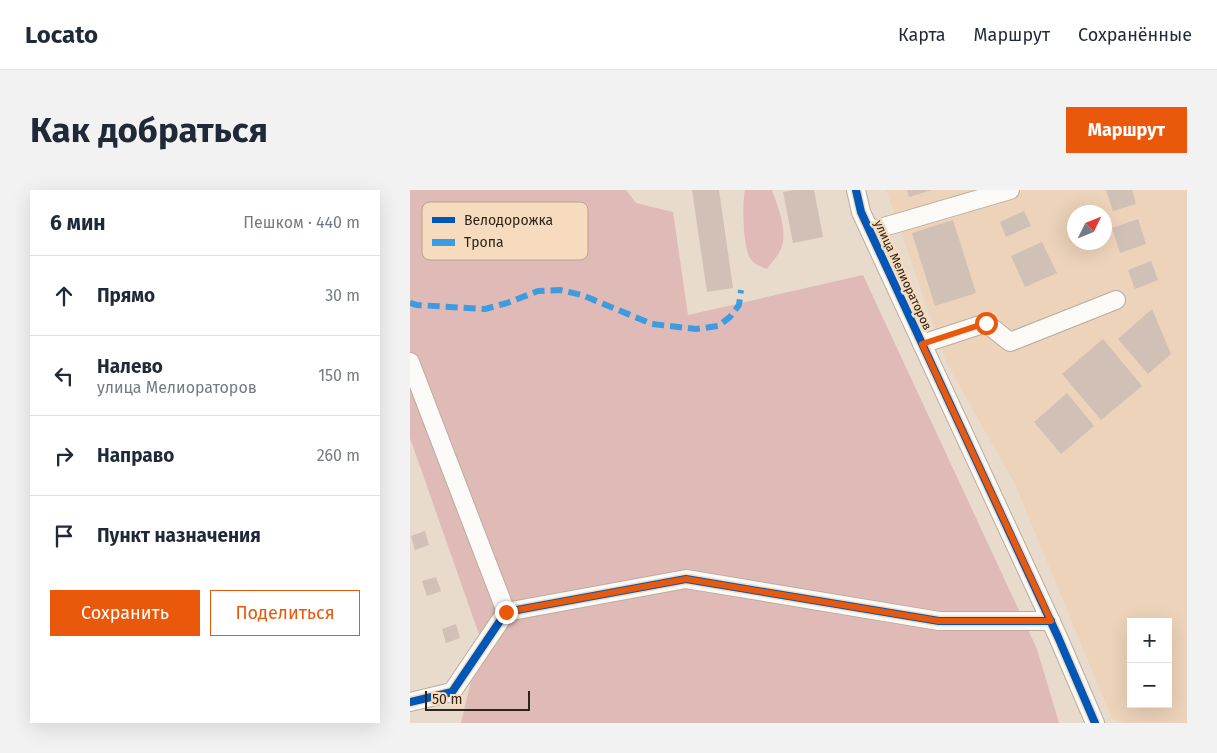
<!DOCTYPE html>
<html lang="ru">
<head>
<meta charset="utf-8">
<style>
	:root { --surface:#fff; --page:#f2f2f3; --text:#1f2937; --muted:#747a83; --line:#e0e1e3; --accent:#ea580c }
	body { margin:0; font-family:"Fira Sans",sans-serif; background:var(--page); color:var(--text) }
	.controls { position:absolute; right:15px; bottom:15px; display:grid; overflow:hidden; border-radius:0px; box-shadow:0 5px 20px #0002 }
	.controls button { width:45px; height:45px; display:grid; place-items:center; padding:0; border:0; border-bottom:1px solid var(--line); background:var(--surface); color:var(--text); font:25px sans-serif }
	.compass { position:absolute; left:657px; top:15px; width:45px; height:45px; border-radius:50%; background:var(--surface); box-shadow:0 5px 20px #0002; rotate:47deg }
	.scale { position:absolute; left:15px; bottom:12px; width:105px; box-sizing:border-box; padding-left:5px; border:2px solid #2e2419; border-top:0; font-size:14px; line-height:18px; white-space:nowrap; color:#2e2419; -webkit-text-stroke:4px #f6dbbf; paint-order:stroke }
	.stop { position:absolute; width:15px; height:15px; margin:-11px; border:4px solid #ea580c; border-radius:50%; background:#fff }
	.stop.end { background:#ea580c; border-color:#fff; box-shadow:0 1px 5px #0008 }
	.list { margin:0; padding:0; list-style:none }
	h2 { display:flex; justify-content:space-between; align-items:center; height:65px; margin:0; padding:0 20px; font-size:21px }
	h2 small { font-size:16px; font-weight:400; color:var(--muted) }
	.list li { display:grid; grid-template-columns:32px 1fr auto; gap:15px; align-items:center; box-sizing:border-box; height:80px; padding:0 20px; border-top:1px solid var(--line) }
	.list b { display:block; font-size:19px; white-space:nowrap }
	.list p { margin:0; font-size:16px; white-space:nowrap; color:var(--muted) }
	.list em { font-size:16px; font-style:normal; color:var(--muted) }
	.actions { display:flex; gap:10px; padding:15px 20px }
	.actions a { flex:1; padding:11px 0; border:1px solid var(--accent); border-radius:0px; text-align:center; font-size:18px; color:var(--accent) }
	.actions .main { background:var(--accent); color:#fff }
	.icon { flex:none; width:28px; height:28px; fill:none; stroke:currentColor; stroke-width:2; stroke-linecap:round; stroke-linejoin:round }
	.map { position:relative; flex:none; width:777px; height:533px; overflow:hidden; border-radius:0px }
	header { display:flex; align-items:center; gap:30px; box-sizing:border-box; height:70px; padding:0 25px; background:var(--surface); border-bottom:1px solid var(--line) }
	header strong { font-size:24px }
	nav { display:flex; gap:28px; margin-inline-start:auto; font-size:18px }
	.intro { display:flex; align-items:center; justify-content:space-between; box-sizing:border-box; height:120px; padding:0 30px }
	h1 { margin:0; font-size:35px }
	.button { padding:12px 22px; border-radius:0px; background:var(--accent); color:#fff; font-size:18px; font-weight:700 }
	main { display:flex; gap:30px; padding:0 30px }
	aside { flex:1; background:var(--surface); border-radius:0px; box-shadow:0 5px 20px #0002 }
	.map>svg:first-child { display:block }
</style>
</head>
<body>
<header>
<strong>Locato</strong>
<nav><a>Карта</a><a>Маршрут</a><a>Сохранённые</a></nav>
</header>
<div class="intro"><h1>Как добраться</h1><a class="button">Маршрут</a></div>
<main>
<aside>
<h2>6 мин<small>Пешком · 440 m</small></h2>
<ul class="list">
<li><svg class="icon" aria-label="ahead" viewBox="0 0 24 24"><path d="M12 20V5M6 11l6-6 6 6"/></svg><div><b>Прямо</b></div><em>30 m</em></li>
<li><svg class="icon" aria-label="left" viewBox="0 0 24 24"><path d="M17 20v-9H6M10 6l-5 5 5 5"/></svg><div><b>Налево</b><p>улица Мелиораторов</p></div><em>150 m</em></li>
<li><svg class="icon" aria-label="right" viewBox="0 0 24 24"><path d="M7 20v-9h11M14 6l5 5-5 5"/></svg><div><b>Направо</b></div><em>260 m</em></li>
<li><svg class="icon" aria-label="arrive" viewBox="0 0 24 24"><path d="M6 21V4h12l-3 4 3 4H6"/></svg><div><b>Пункт назначения</b></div></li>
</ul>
<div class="actions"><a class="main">Сохранить</a><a>Поделиться</a></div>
</aside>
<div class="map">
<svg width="777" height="533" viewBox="0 0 777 533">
	<rect width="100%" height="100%" fill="#e9dbcc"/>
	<!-- built -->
	<path fill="#ecd3ba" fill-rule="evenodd" d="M 476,0 L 777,0 L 777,533 L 715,533 L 702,529 L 605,294 L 537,174 ZM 664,22 L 694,22 L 694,52 L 664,52 ZM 721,432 L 758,432 L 758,514 L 721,514 Z"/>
	<!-- green -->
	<g fill="#e0bab7">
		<path d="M 0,0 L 216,0 L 226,13 L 263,22 L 278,125 L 453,85 L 627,459 L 649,533 L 51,533 L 71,450 L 0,248 Z"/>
		<path d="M 335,0 L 362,0 C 368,18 380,44 369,63 C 366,68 361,73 357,79 C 350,77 344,74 340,68 C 333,57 332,13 335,0 Z"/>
	</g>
	<!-- building -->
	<g fill="#d1c0b5">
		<path d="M 282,0 L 309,0 L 323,98 L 297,102 Z"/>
		<path d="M 384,0 L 404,0 L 413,47 L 383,53 L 373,2 Z"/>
		<path d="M 497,0 L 522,0 L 499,7 Z"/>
		<path d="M 696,0 L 722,0 L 726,14 L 703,21 Z"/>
		<path d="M 614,21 L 621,36 L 596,47 L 590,32 Z"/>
		<path d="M 728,29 L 736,54 L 710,63 L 702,38 Z"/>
		<path d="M 543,30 L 566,103 L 525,116 L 502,43 Z"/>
		<path d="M 632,52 L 647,83 L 615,97 L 601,66 Z"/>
		<path d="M 741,71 L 748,90 L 725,99 L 718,80 Z"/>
		<path d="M 742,119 L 761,164 L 738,184 L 708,149 Z"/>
		<path d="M 693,149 L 732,196 L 691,230 L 652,184 Z"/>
		<path d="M 657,203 L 684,236 L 651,264 L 624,232 Z"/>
		<path d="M 15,341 L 19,355 L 5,360 L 1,346 Z"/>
		<path d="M 26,387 L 31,401 L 17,406 L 12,391 Z"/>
		<path d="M 46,434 L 50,448 L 36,453 L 32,439 Z"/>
	</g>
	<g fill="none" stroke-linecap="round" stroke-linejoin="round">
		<!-- minor casing -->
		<g stroke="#b8ada1" stroke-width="20">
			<g id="minor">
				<path d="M 446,0 L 451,22 L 648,447 L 685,533"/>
				<path d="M 460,41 L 600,0"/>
				<path d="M 512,154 L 576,133 L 600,152 L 706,110"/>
				<path d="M 0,172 L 96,422"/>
				<path d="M 0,512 L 42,502 L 96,422 L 276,389 L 529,431 L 641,431"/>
			</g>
		</g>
		<!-- minor -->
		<use href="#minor" stroke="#fcfaf7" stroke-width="18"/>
		<!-- quiet -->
		<path stroke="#3d9cdf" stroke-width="6" stroke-dasharray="12 6" stroke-linecap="butt" d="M 0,113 L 7,115 L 75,119 L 97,113 L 128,101 L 150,100 L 172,105 L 242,134 L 286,139 L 308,136 L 320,127 L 329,115 L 331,100"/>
		<!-- cycleway casing -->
		<g stroke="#f6dbbf" stroke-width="11">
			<g id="cycleway">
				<path d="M 446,0 L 451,22 L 648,447 L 685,533"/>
				<path d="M 0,512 L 42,502 L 96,422 L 276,389 L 529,431 L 641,431"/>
			</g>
		</g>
		<!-- cycleway -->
		<use href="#cycleway" stroke="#0057b8" stroke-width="8"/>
	</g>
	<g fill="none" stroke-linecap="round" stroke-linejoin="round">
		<!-- route -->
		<path stroke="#ea580c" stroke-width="6" d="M 96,422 L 276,389 L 529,431 L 641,431 L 512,154 L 576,133"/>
	</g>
	<g text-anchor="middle" stroke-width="5" stroke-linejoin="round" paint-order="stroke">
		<!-- street labels -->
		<g font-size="12" fill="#2e2419" stroke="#f6dbbf">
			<text transform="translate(493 85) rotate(65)" y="4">улица Мелиораторов</text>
		</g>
	</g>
	<!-- legend -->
	<rect x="12" y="12" width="166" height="58" rx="8" fill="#f6dbbf" stroke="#baa48d" stroke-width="1"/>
	<rect x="22" y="27" width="23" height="6" fill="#0057b8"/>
	<rect x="22" y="49" width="23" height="7" fill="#3d9cdf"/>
	<g font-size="14" fill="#2e2419">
		<text x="54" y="35">Велодорожка</text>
		<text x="54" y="57">Тропа</text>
	</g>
</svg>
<div class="controls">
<button>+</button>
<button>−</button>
</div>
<svg class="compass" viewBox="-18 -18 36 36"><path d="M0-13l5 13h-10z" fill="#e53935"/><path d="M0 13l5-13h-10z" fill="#747a83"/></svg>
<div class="scale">50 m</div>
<div class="stop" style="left:576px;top:133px"></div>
<div class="stop end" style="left:96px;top:422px"></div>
</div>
</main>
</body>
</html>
